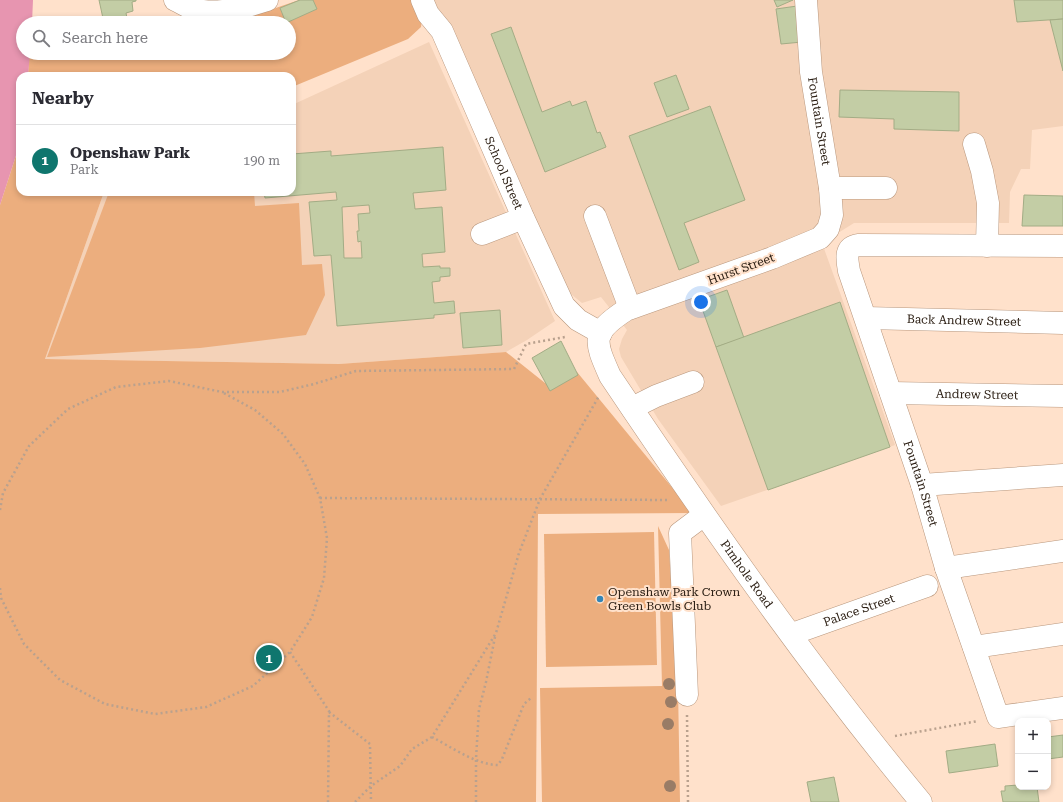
<!DOCTYPE html>
<html lang="en">
<head>
<meta charset="utf-8">
<style>
	:root { --surface:#fff; --page:#f2f2f3; --text:#2b2b33; --muted:#7c7c81; --line:#e1e1e2; --accent:#0f766e }
	body { margin:0; font-family:"Roboto Serif",serif; background:var(--page); color:var(--text) }
	.controls { position:absolute; right:12px; bottom:12px; display:grid; overflow:hidden; border-radius:8px; box-shadow:0 2px 6px #0003 }
	.controls button { width:36px; height:36px; display:grid; place-items:center; padding:0; border:0; border-bottom:1px solid var(--line); background:var(--surface); color:var(--text); font:20px sans-serif }
	.you { position:absolute; left:701px; top:302px; width:14px; height:14px; margin:-10px; border:3px solid #fff; border-radius:50%; background:#1a73e8; box-shadow:0 0 0 6px #1a73e833 }
	.badge { display:grid; place-items:center; width:26px; height:26px; border-radius:50%; background:var(--accent); color:#fff; font-size:13px; font-weight:700 }
	.pin { position:absolute; translate:-50% -50%; border:2px solid #fff; box-shadow:0 1px 4px #0006 }
	.list { margin:0; padding:0; list-style:none }
	h2 { display:flex; justify-content:space-between; align-items:center; height:52px; margin:0; padding:0 16px; font-size:17px }
	h2 small { font-size:13px; font-weight:400; color:var(--muted) }
	.list li { display:grid; grid-template-columns:26px 1fr auto; gap:12px; align-items:center; box-sizing:border-box; height:72px; padding:0 16px; border-top:1px solid var(--line) }
	.list b { display:block; font-size:15px; white-space:nowrap }
	.list p { margin:0; font-size:13px; white-space:nowrap; color:var(--muted) }
	.list em { font-size:13px; font-style:normal; color:var(--muted) }
	.icon { flex:none; width:22px; height:22px; fill:none; stroke:currentColor; stroke-width:2; stroke-linecap:round; stroke-linejoin:round }
	.map { position:relative; flex:none; width:1063px; height:802px; overflow:hidden }
	.search { position:absolute; background:var(--surface); box-shadow:0 2px 6px #0003; left:16px; top:16px; width:280px; height:44px; display:flex; align-items:center; gap:10px; box-sizing:border-box; padding:0 14px; border-radius:22px; color:var(--muted); font-size:15px }
	.panel { position:absolute; background:var(--surface); box-shadow:0 2px 6px #0003; left:16px; top:72px; width:280px; height:124px; border-radius:12px }
	.map>svg:first-child { display:block }
</style>
</head>
<body>
<div class="map">
<svg width="1063" height="802" viewBox="0 0 1063 802">
	<rect width="100%" height="100%" fill="#ffe1cb"/>
	<!-- built -->
	<g fill="#f4d2b8">
		<path d="M 434,0 L 1063,0 L 1063,126 L 1032,130 L 1030,169 L 1021,169 L 1010,192 L 1009,223 L 854,223 L 822,243 L 895,445 L 721,506 L 658,419 L 621,357 L 619,349 L 622,339 L 627,330 L 601,297 L 582,303 L 566,290 Z"/>
		<path d="M 429,42 L 555,321 L 527,340 L 506,352 L 339,364 L 45,359 L 104,192 L 292,192 L 292,105 Z"/>
	</g>
	<!-- green -->
	<g fill="#ecae7e">
		<path d="M 299,0 L 412,0 L 422,19 L 421,27 L 408,39 L 292,87 L 292,76 L 28,76 L 29,55 L 36,53 L 289,53 L 289,23 L 232,23 Z"/>
		<path d="M 20,143 L 20,192 L 104,192 L 45,359 L 339,364 L 506,352 L 545,383 L 558,385 L 577,372 L 693,513 L 538,514 L 536,802 L 0,802 L 0,205 Z"/>
		<path d="M 109,192 L 254,192 L 255,206 L 299,203 L 302,265 L 322,264 L 325,295 L 306,335 L 200,348 L 47,357 Z"/>
		<path d="M 658,526 L 669,550 L 678,687 L 680,802 L 542,802 L 540,688 L 662,686 Z"/>
		<path d="M 654,532 L 657,665 L 546,667 L 544,534 Z"/>
	</g>
	<!-- water -->
	<path fill="#e795b0" d="M 0,0 L 33,0 L 32,23 L 23,23 L 23,53 L 30,53 L 28,76 L 20,76 L 20,143 L 0,205 Z"/>
	<!-- building -->
	<g fill="#c3cda5" stroke="#a3ac85" fill-rule="evenodd">
		<path d="M 99,0 L 136,0 L 136,1 L 132,2 L 133,11 L 126,13 L 128,23 L 104,23 Z"/>
		<path d="M 300,0 L 313,0 L 317,9 L 286,23 L 280,8 Z"/>
		<path d="M 774,0 L 793,0 L 777,7 Z"/>
		<path d="M 1014,0 L 1063,0 L 1063,19 L 1017,22 Z"/>
		<path d="M 797,6 L 802,42 L 781,44 L 776,9 Z"/>
		<path d="M 1063,19 L 1063,71 L 1050,20 Z"/>
		<path d="M 511,27 L 542,112 L 570,101 L 572,106 L 586,101 L 597,133 L 600,132 L 606,147 L 545,172 L 491,34 Z"/>
		<path d="M 676,75 L 689,109 L 667,117 L 654,83 Z"/>
		<path d="M 840,90 L 959,92 L 959,131 L 894,129 L 894,119 L 839,117 Z"/>
		<path d="M 710,106 L 745,200 L 684,223 L 699,262 L 679,270 L 629,136 Z"/>
		<path d="M 443,147 L 446,190 L 413,193 L 415,209 L 442,207 L 445,252 L 422,254 L 423,267 L 440,266 L 440,268 L 450,268 L 450,276 L 440,277 L 440,281 L 432,282 L 434,303 L 454,301 L 455,313 L 434,315 L 434,318 L 337,326 L 331,255 L 314,256 L 309,202 L 337,200 L 336,192 L 265,198 L 264,192 L 292,192 L 292,154 L 331,151 L 331,156 ZM 369,205 L 370,213 L 358,214 L 359,231 L 357,231 L 358,242 L 361,241 L 362,258 L 344,258 L 342,207 Z"/>
		<path d="M 1024,195 L 1063,196 L 1063,226 L 1022,226 Z"/>
		<path d="M 727,290 L 744,338 L 716,347 L 699,300 Z"/>
		<path d="M 840,302 L 890,447 L 768,490 L 716,347 Z"/>
		<path d="M 500,310 L 502,345 L 463,348 L 460,313 Z"/>
		<path d="M 561,341 L 578,375 L 550,391 L 532,358 Z"/>
		<path d="M 1063,735 L 1063,757 L 1048,759 L 1048,737 Z"/>
		<path d="M 995,744 L 998,766 L 949,773 L 946,751 Z"/>
		<path d="M 834,777 L 839,802 L 811,802 L 807,782 Z"/>
		<path d="M 1018,785 L 1018,787 L 1037,787 L 1039,802 L 1003,802 L 1001,791 L 1005,791 L 1005,786 Z"/>
	</g>
	<g fill="none" stroke-linecap="round" stroke-linejoin="round">
		<!-- minor casing -->
		<g stroke="#b9977d" stroke-width="23">
			<g id="minor">
				<path d="M 175,0 C 182,3 190,9 197,10 C 221,15 245,7 267,0"/>
				<path id="s1" d="M 422,0 L 428,14 L 442,31 L 522,215 L 564,306 L 578,320 L 601,333"/>
				<path id="s2" d="M 806,0 L 811,72 L 830,188 L 832,215 L 828,229 L 820,238 L 772,258 L 626,310 C 591,333 594,340 610,376 C 708,522 809,667 921,802"/>
				<path d="M 974,144 L 982,171 L 988,203 L 987,246"/>
				<path d="M 830,188 L 886,188"/>
				<path d="M 595,216 L 630,308"/>
				<path d="M 482,234 L 523,218"/>
				<path id="s3" d="M 1063,246 L 859,245 C 844,247 847,259 849,271 L 922,485 L 946,568 L 998,717 L 1063,708"/>
				<path id="s4" d="M 866,318 L 1063,323"/>
				<path id="s5" d="M 891,393 L 1063,396"/>
				<path d="M 632,408 L 656,396 L 693,382"/>
				<path d="M 922,485 L 1063,475"/>
				<path d="M 946,568 L 1063,551"/>
				<path id="s6" d="M 792,634 L 927,586"/>
				<path d="M 974,647 L 1063,634"/>
				<path d="M 687,695 L 680,533 L 704,515"/>
			</g>
		</g>
		<!-- path -->
		<g stroke="#b9a18e" stroke-width="2.5" stroke-dasharray="2 3" stroke-linecap="butt">
			<path d="M 320,498 L 670,500"/>
			<path d="M 0,510 L 3,493 L 29,446 L 68,409 L 116,387 L 169,381 L 222,392 L 280,392 L 314,384 L 356,371 L 514,369 L 526,344 L 565,337"/>
			<path d="M 0,588 L 1,598 L 24,644 L 60,680 L 105,704 L 155,714 L 206,707 L 253,686 L 290,652 L 312,617 L 324,578 L 327,538 L 320,498 L 305,464 L 283,434 L 255,410 L 222,392"/>
			<path d="M 290,652 L 329,711 L 328,802"/>
			<path d="M 329,712 L 370,744 L 371,802"/>
			<path d="M 687,715 L 688,802"/>
			<path d="M 895,736 L 978,721"/>
			<path d="M 432,737 C 451,747 477,765 498,765 L 502,759 L 524,704 L 531,698"/>
			<path d="M 355,802 L 371,786 L 400,766 L 412,749 L 432,737 L 496,633 L 519,553 L 540,499 L 599,396"/>
			<path d="M 476,802 L 476,759 L 479,709 L 486,682 L 495,637"/>
		</g>
		<!-- minor -->
		<use href="#minor" stroke="#fff" stroke-width="22"/>
	</g>
	<!-- trees -->
	<g fill="#997c66">
		<circle cx="669" cy="684" r="6"/>
		<circle cx="671" cy="702" r="6"/>
		<circle cx="668" cy="724" r="6"/>
		<circle cx="670" cy="786" r="6"/>
	</g>
	<!-- markers -->
	<circle fill="#3385b6" stroke="#ffe1cb" stroke-width="1.5" cx="600" cy="599" r="4"/>
	<g text-anchor="middle" stroke-width="4" stroke-linejoin="round" paint-order="stroke">
		<!-- street labels -->
		<g font-size="12" fill="#2d2015" stroke="#ffe1cb">
			<text dy="4" stroke="none"><textPath href="#s2" startOffset="122">Fountain Street</textPath></text>
			<text dy="4" stroke="none"><textPath href="#s1" startOffset="192">School Street</textPath></text>
			<text transform="translate(741 269) rotate(-20)" y="4">Hurst Street</text>
			<text dy="4" stroke="none"><textPath href="#s4" startOffset="98">Back Andrew Street</textPath></text>
			<text dy="4" stroke="none"><textPath href="#s5" startOffset="86">Andrew Street</textPath></text>
			<text dy="4" stroke="none"><textPath href="#s3" startOffset="461">Fountain Street</textPath></text>
			<text dy="4" stroke="none"><textPath href="#s2" startOffset="771">Pimhole Road</textPath></text>
			<text dy="4" stroke="none"><textPath href="#s6" startOffset="71">Palace Street</textPath></text>
		</g>
		<!-- poi labels -->
		<g font-size="12" fill="#2d2015" stroke="#ffe1cb" text-anchor="start">
			<text x="608" y="596">Openshaw Park Crown<tspan x="608" dy="14">Green Bowls Club</tspan></text>
		</g>
	</g>
</svg>
<div class="controls">
<button>+</button>
<button>−</button>
</div>
<div class="you"></div>
<div class="pin badge" style="left:269px;top:658px">1</div>
<div class="search"><svg class="icon" aria-label="search" viewBox="0 0 24 24"><circle cx="10" cy="10" r="6"/><path d="M15 15l6 6"/></svg>Search here</div>
<section class="panel">
<h2>Nearby<small></small></h2>
<ul class="list">
<li><span class="badge">1</span><div><b>Openshaw Park</b><p>Park</p></div><em>190 m</em></li>
</ul>
</section>
</div>
</body>
</html>
